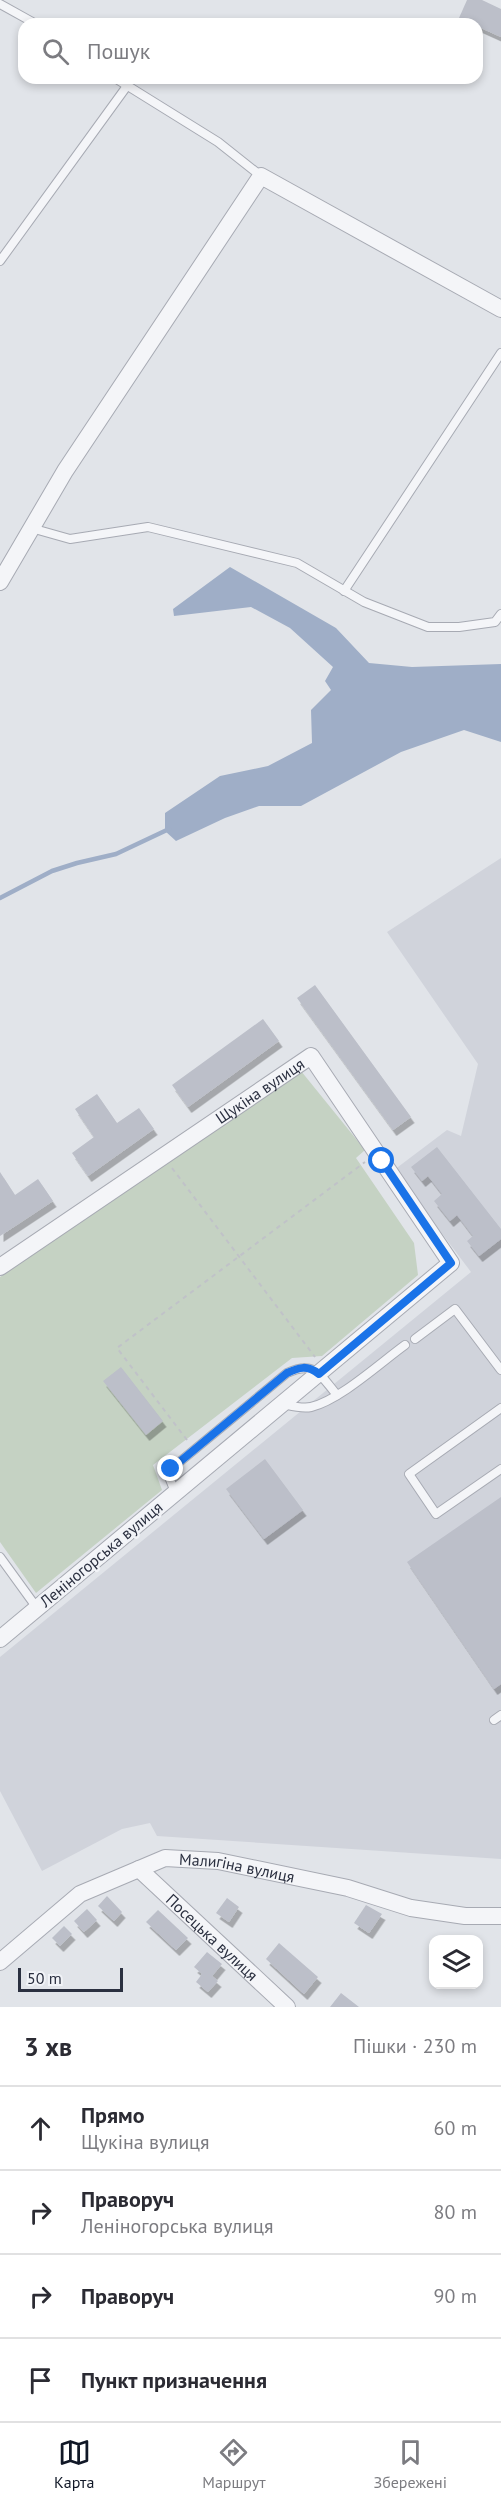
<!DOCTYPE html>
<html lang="uk">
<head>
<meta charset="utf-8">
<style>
	:root { --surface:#fff; --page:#f7f7f7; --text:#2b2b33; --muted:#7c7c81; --line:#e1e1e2; --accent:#111827 }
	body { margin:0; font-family:"PT Sans",sans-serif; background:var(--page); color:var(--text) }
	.controls { position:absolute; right:18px; bottom:18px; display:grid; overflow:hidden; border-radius:12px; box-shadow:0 3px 9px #0003 }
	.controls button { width:54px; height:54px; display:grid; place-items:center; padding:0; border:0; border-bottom:2px solid var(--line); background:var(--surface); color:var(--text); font:30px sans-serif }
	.scale { position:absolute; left:18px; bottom:15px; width:105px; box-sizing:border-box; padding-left:6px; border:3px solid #2b3040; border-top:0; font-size:16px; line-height:21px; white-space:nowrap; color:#2b3040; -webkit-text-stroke:4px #f1f3f7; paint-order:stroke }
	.stop { position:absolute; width:18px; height:18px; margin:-14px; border:4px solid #1a73e8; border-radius:50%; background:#fff }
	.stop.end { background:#1a73e8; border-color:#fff; box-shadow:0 2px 6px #0008 }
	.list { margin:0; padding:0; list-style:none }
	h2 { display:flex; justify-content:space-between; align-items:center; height:78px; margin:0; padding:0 24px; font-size:26px }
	h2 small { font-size:20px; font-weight:400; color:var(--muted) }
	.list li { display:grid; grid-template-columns:39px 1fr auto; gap:18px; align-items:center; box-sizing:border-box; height:84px; padding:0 24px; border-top:2px solid var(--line) }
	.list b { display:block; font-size:22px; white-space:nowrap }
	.list p { margin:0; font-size:20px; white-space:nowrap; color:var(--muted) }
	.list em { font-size:20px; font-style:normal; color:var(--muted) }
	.icon { flex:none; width:33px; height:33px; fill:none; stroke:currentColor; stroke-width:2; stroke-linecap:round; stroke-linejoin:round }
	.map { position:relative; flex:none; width:501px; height:2007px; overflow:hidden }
	.search { position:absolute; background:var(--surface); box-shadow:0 3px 9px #0003; left:18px; right:18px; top:18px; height:66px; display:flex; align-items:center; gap:15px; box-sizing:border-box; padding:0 21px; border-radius:18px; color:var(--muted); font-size:22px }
	.sheet { height:414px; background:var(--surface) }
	nav { display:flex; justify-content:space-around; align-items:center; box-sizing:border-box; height:84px; border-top:2px solid var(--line); background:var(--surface); font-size:16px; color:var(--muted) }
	nav a { display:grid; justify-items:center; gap:3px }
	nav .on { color:var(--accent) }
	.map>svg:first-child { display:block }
</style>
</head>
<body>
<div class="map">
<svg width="501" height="2007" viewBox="0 0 501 2007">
	<defs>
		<filter id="shadow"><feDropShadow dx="3.5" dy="6" stdDeviation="0" flood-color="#0004"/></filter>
	</defs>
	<rect width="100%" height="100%" fill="#e1e4e9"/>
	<!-- built -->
	<path fill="#d0d3db" d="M 501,858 L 501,1859 L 157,1836 L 150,1823 L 122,1829 L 42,1871 L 0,1791 L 0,1657 L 471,1272 L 394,1170 L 447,1130 L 461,1136 L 478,1064 L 387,932 Z"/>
	<!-- green -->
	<path fill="#c5d2c3" d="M 301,1071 L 365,1150 L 356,1158 L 414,1243 L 418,1275 L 322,1356 L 292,1358 L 153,1465 L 162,1490 L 36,1593 L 0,1542 L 0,1277 Z"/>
	<!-- water -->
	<path fill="#9faec7" d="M 230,567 L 336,628 L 369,663 L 412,667 L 501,664 L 501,742 L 464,730 L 401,752 L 301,806 L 259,806 L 225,818 L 176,841 L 165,831 L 165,813 L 220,776 L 268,766 L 312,743 L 311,710 L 331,690 L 325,681 L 333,667 L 290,628 L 251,607 L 174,616 L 173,609 Z"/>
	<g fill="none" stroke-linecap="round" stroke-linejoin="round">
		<!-- stream -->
		<path stroke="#9faec7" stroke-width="4.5" d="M 0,898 L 52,871 L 77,863 L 116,854 L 169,829"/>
	</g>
	<!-- building -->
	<g fill="#bcbfc9" filter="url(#shadow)">
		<path d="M 467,0 L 482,0 L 501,9 L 501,37 L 459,18 Z"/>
		<path d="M 315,985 L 411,1117 L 393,1130 L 297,998 Z"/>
		<path d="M 263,1019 L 279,1041 L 188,1107 L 172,1085 Z"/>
		<path d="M 97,1094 L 117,1123 L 139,1108 L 154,1129 L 88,1176 L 72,1153 L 94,1137 L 75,1109 Z"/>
		<path d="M 437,1147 L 501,1229 L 501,1239 L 479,1256 L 467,1241 L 473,1236 L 457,1215 L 450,1221 L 434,1201 L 442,1194 L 428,1176 L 422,1181 L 411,1167 Z"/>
		<path d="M 0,1172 L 15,1195 L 38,1179 L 53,1201 L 0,1236 Z"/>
		<path d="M 121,1367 L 163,1421 L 146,1435 L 103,1381 Z"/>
		<path d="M 265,1459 L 303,1510 L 264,1539 L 226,1489 Z"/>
		<path d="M 501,1497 L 501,1684 L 494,1689 L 407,1562 Z"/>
		<path d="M 107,1896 L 122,1912 L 114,1921 L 98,1906 Z"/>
		<path d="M 227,1898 L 239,1907 L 229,1922 L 216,1913 Z"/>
		<path d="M 366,1905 L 382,1914 L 369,1933 L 354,1923 Z"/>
		<path d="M 87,1909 L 97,1920 L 84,1932 L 74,1921 Z"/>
		<path d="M 158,1910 L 188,1938 L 176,1950 L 146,1922 Z"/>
		<path d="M 64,1926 L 72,1934 L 60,1946 L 52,1938 Z"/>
		<path d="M 279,1943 L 318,1977 L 304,1994 L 266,1959 Z"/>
		<path d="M 207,1952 L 222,1964 L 212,1976 L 218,1981 L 208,1992 L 196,1982 L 202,1974 L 194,1967 Z"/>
		<path d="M 341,1993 L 359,2007 L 330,2007 Z"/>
	</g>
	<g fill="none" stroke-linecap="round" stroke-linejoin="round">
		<!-- service casing -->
		<g stroke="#a7aab3" stroke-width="10">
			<g id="service">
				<path d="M 0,4 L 36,24"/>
				<path d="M 115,78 L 218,142 L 261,176"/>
				<path d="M 0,261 L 127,86"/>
				<path d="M 31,528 L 70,539 L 148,527 L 297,563 L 364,602 L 428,627 L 459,627 L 495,622 L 501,614"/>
				<path d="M 344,591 L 501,353"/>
				<path d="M 415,1339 L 455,1309 L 501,1370"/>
				<path d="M 283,1404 C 292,1406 302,1409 311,1407 C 340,1400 380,1363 405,1345"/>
				<path d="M 501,1408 L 409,1474 L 436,1514 L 501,1469"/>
				<path d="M 175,1492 L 169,1477 L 171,1469 L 287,1373 C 315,1360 320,1375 337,1395"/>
				<path d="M 0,1557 L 37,1608"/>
				<path d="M 494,1720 L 501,1715"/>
			</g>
		</g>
		<!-- minor casing -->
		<g stroke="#a7aab3" stroke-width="18">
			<g id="minor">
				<path d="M 0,582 L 65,471 L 261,176 L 501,309"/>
				<path id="s1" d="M 0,1267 L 311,1056 L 451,1263 L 0,1639"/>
				<path id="s2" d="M 139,1869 L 287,2007"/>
				<path id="s3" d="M 0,1962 L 80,1894 L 165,1858 L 218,1861 L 348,1888 L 411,1908 L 465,1916 L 501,1916"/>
			</g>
		</g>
		<!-- path -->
		<g stroke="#c0c2c8" stroke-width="2" stroke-dasharray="4.5 4.5" stroke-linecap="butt">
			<path d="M 172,1168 L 315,1357"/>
			<path d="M 187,1440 L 117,1348 L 365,1162"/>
		</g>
		<!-- service -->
		<use href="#service" stroke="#f4f5f8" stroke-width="8"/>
		<!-- minor -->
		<use href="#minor" stroke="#f4f5f8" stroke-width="16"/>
	</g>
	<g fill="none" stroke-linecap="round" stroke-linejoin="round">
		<!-- route -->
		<path stroke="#1a73e8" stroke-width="8" d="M 171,1469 L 287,1373 C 300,1367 307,1365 319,1374 L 451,1263 L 382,1161"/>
	</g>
	<g text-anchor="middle" stroke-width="5" stroke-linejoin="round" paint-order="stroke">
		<!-- street labels -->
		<g font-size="16" fill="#2b3040" stroke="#f1f3f7">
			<text dy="6" stroke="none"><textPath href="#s1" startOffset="314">Щукіна вулиця</textPath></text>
			<text transform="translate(101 1554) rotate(-40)" y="6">Леніногорська вулиця</text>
			<text dy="6" stroke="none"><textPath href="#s3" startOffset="270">Малигіна вулиця</textPath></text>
			<text dy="6" stroke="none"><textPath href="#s2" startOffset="100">Посецька вулиця</textPath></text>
		</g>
	</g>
</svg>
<div class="controls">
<button><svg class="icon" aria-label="layers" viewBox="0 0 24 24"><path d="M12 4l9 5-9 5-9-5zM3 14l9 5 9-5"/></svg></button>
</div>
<div class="scale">50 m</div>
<div class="stop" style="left:382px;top:1161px"></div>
<div class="stop end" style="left:171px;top:1469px"></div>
<div class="search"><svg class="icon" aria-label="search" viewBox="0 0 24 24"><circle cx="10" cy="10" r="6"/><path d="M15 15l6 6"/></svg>Пошук</div>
</div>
<section class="sheet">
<h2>3 хв<small>Пішки · 230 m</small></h2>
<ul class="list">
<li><svg class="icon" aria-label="ahead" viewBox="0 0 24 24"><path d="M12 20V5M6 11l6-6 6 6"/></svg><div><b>Прямо</b><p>Щукіна вулиця</p></div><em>60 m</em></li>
<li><svg class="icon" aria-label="right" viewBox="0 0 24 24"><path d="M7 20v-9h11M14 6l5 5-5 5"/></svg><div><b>Праворуч</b><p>Леніногорська вулиця</p></div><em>80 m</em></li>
<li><svg class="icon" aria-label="right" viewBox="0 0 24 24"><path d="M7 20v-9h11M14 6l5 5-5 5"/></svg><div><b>Праворуч</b></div><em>90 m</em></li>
<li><svg class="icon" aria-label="arrive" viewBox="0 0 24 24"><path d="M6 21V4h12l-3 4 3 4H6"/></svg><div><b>Пункт призначення</b></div></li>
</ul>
</section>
<nav>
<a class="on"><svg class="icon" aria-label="map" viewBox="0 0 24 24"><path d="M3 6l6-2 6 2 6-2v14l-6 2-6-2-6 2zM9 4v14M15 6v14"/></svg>Карта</a>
<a><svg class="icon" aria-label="directions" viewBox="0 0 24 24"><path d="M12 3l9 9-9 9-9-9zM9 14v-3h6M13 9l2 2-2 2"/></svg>Маршрут</a>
<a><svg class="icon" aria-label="saved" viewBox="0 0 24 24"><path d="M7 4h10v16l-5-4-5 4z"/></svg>Збережені</a>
</nav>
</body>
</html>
